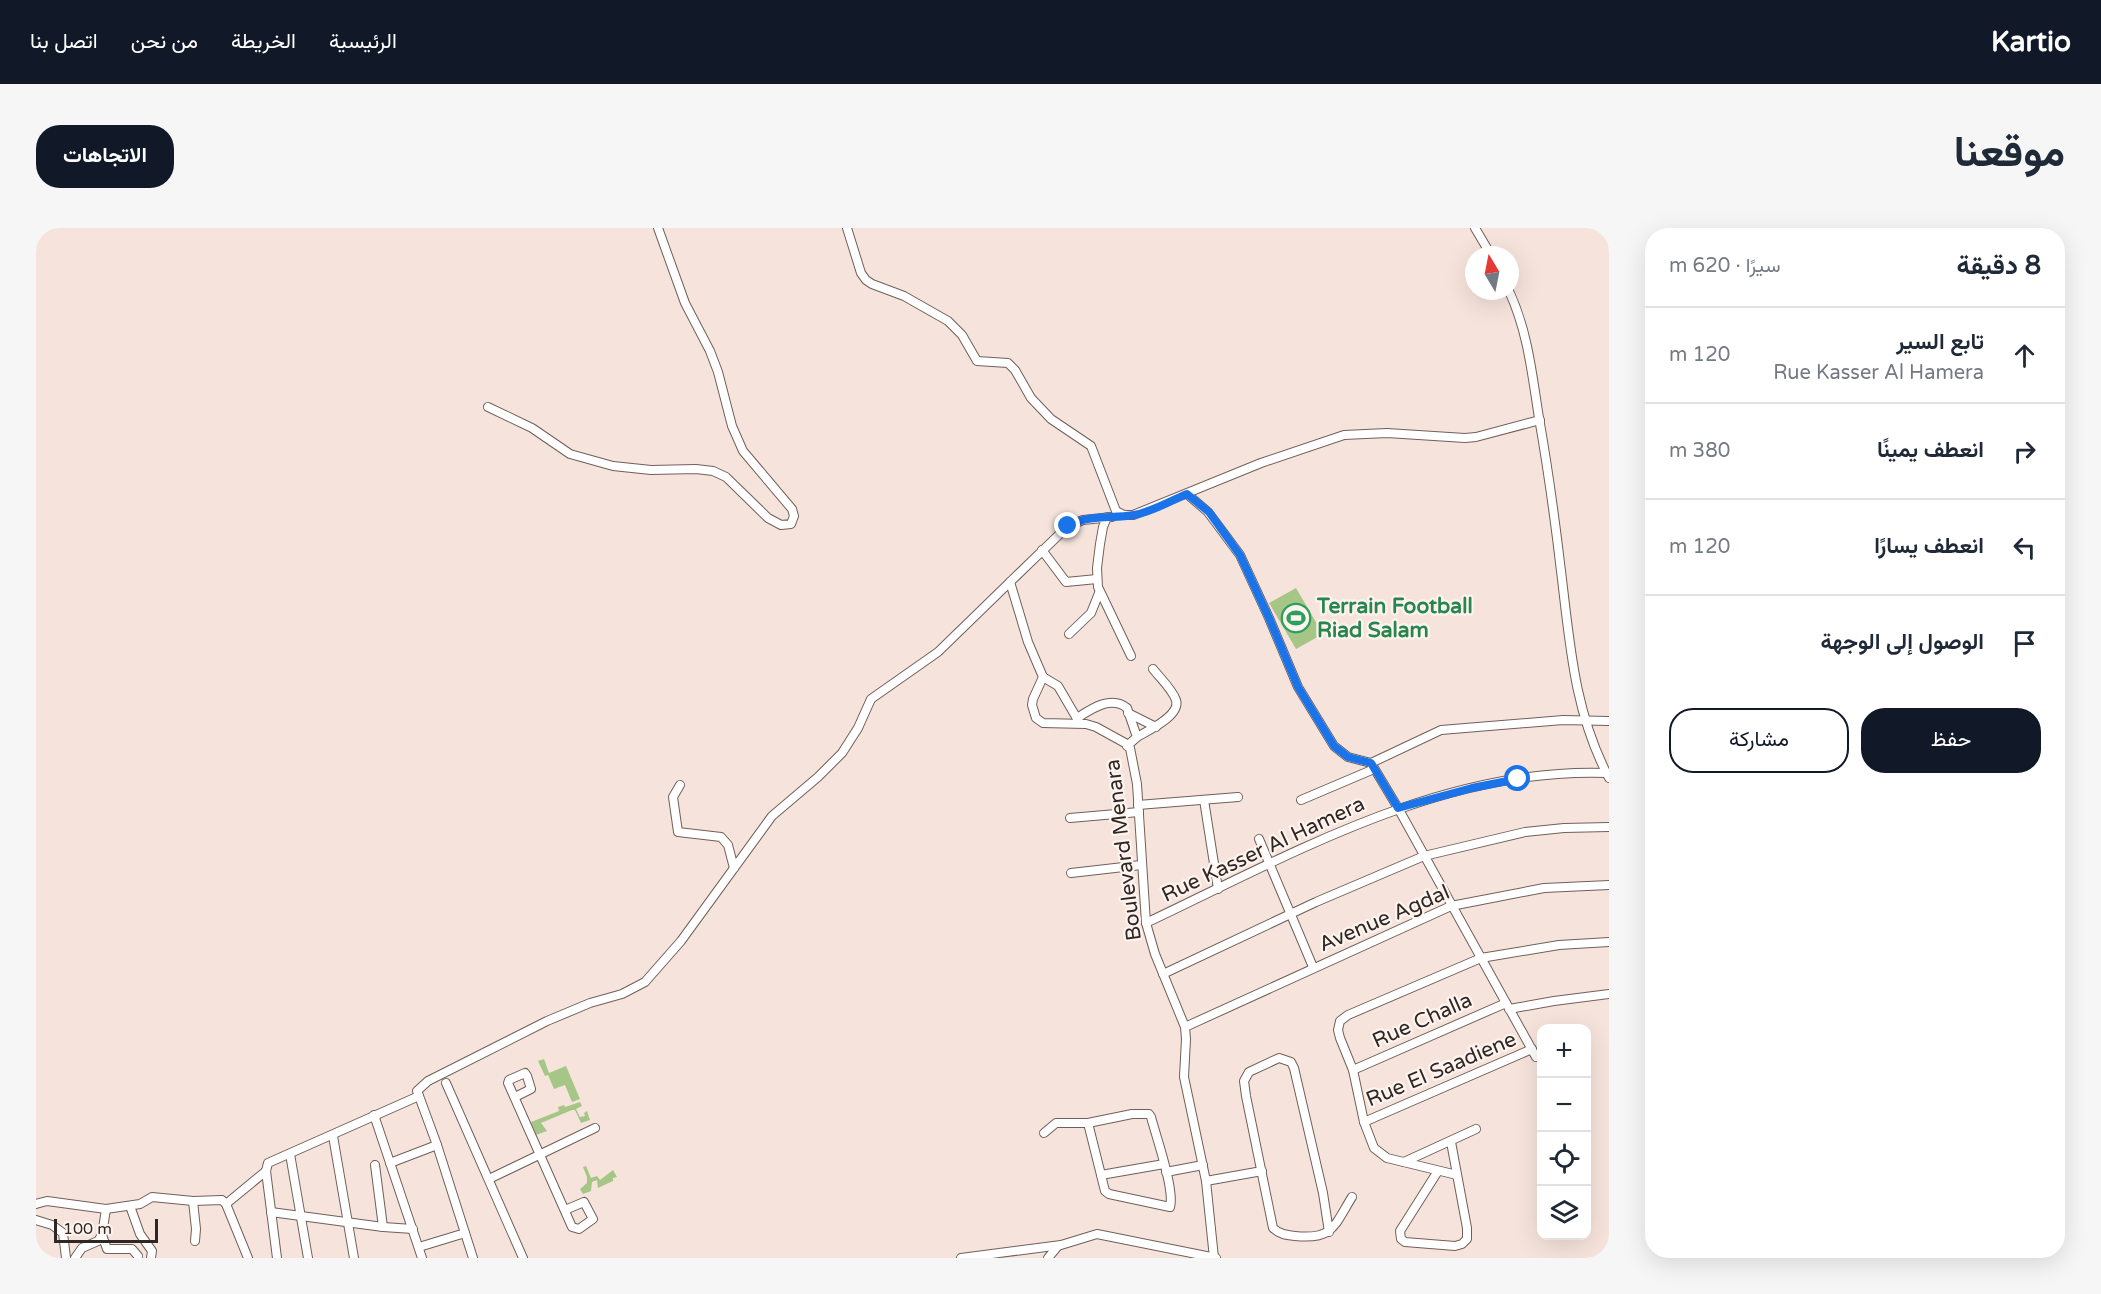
<!DOCTYPE html>
<html lang="ar">
<head>
<meta charset="utf-8">
<style>
	:root { --surface:#fff; --page:#f6f6f7; --text:#1f2937; --muted:#747a83; --line:#e0e1e3; --accent:#111827 }
	body { margin:0; font-family:"Varela Round",Vazirmatn,sans-serif; background:var(--page); color:var(--text); direction:rtl }
	.controls { position:absolute; right:18px; bottom:18px; display:grid; overflow:hidden; border-radius:12px; box-shadow:0 6px 24px #0002 }
	.controls button { width:54px; height:54px; display:grid; place-items:center; padding:0; border:0; border-bottom:2px solid var(--line); background:var(--surface); color:var(--text); font:30px sans-serif }
	.compass { position:absolute; left:1429px; top:18px; width:54px; height:54px; border-radius:50%; background:var(--surface); box-shadow:0 6px 24px #0002; rotate:350deg }
	.scale { position:absolute; left:18px; bottom:15px; width:104px; box-sizing:border-box; padding-left:6px; border:3px solid #2e2825; border-top:0; font-size:16px; line-height:21px; white-space:nowrap; color:#2e2825; -webkit-text-stroke:4px #fef3ee; paint-order:stroke }
	.stop { position:absolute; width:18px; height:18px; margin:-14px; border:4px solid #1a73e8; border-radius:50%; background:#fff }
	.stop.end { background:#1a73e8; border-color:#fff; box-shadow:0 2px 6px #0008 }
	.list { margin:0; padding:0; list-style:none }
	h2 { display:flex; justify-content:space-between; align-items:center; height:78px; margin:0; padding:0 24px; font-size:26px }
	h2 small { font-size:20px; font-weight:400; color:var(--muted) }
	.list li { display:grid; grid-template-columns:39px 1fr auto; gap:18px; align-items:center; box-sizing:border-box; height:96px; padding:0 24px; border-top:2px solid var(--line) }
	.list b { display:block; font-size:22px; white-space:nowrap }
	.list p { margin:0; font-size:20px; white-space:nowrap; color:var(--muted) }
	.list em { font-size:20px; font-style:normal; color:var(--muted) }
	.actions { display:flex; gap:12px; padding:18px 24px }
	.actions a { flex:1; padding:14px 0; border:2px solid var(--accent); border-radius:24px; text-align:center; font-size:21px; color:var(--accent) }
	.actions .main { background:var(--accent); color:#fff }
	.icon { flex:none; width:33px; height:33px; fill:none; stroke:currentColor; stroke-width:2; stroke-linecap:round; stroke-linejoin:round }
	.map { position:relative; flex:none; width:1573px; height:1030px; overflow:hidden; direction:ltr; border-radius:24px }
	header { display:flex; align-items:center; gap:36px; box-sizing:border-box; height:84px; padding:0 30px; background:var(--accent); color:#fff }
	header strong { font-size:28px }
	nav { display:flex; gap:33px; margin-inline-start:auto; font-size:21px }
	.intro { display:flex; align-items:center; justify-content:space-between; box-sizing:border-box; height:144px; padding:0 36px }
	h1 { margin:0; font-size:42px }
	.button { padding:15px 27px; border-radius:24px; background:var(--accent); color:#fff; font-size:21px; font-weight:700 }
	main { display:flex; gap:36px; padding:0 36px }
	aside { flex:1; background:var(--surface); border-radius:24px; box-shadow:0 6px 24px #0002 }
	.map>svg:first-child { display:block }
</style>
</head>
<body>
<header>
<strong>Kartio</strong>
<nav><a>الرئيسية</a><a>الخريطة</a><a>من نحن</a><a>اتصل بنا</a></nav>
</header>
<div class="intro"><h1>موقعنا</h1><a class="button">الاتجاهات</a></div>
<main>
<aside>
<h2>8 دقيقة<small>سيرًا · 620 m</small></h2>
<ul class="list">
<li><svg class="icon" aria-label="ahead" viewBox="0 0 24 24"><path d="M12 20V5M6 11l6-6 6 6"/></svg><div><b>تابع السير</b><p>Rue Kasser Al Hamera</p></div><em>120 m</em></li>
<li><svg class="icon" aria-label="right" viewBox="0 0 24 24"><path d="M7 20v-9h11M14 6l5 5-5 5"/></svg><div><b>انعطف يمينًا</b></div><em>380 m</em></li>
<li><svg class="icon" aria-label="left" viewBox="0 0 24 24"><path d="M17 20v-9H6M10 6l-5 5 5 5"/></svg><div><b>انعطف يسارًا</b></div><em>120 m</em></li>
<li><svg class="icon" aria-label="arrive" viewBox="0 0 24 24"><path d="M6 21V4h12l-3 4 3 4H6"/></svg><div><b>الوصول إلى الوجهة</b></div></li>
</ul>
<div class="actions"><a class="main">حفظ</a><a>مشاركة</a></div>
</aside>
<div class="map">
<svg width="1573" height="1030" viewBox="0 0 1573 1030">
	<rect width="100%" height="100%" fill="#f6e4dc"/>
	<!-- green -->
	<g fill="#a6c688">
		<path d="M 1260,360 L 1287,406 L 1260,421 L 1233,375 Z"/>
		<path d="M 508,831 L 513,845 L 530,838 L 544,871 L 536,874 L 529,857 L 518,861 L 512,847 L 509,848 L 502,833 Z"/>
		<path d="M 544,874 L 546,878 L 540,881 L 544,889 L 549,888 L 548,885 L 551,883 L 554,892 L 545,895 L 539,882 L 536,882 L 505,895 L 511,903 L 500,907 L 495,894 L 523,883 L 522,879 L 528,877 L 529,879 Z"/>
		<path d="M 550,938 L 555,950 L 561,948 L 564,952 L 577,942 L 581,949 L 577,950 L 577,953 L 562,960 L 561,952 L 556,954 L 555,963 L 547,966 L 544,961 L 551,955 L 551,949 L 547,939 Z"/>
	</g>
	<g fill="none" stroke-linecap="round" stroke-linejoin="round">
		<!-- street casing -->
		<g stroke="#6f6059" stroke-width="10">
			<g id="street">
				<path d="M 811,0 L 825,45 L 830,52 L 836,56 L 868,68 L 912,93 L 926,107 L 941,133 L 972,135 L 979,142 L 995,170 L 1015,191 L 1055,218 L 1080,283 L 1088,287 L 1097,287 L 1225,235 L 1308,207 L 1351,205 L 1429,210 L 1440,209 L 1504,192"/>
				<path d="M 1439,0 L 1455,27"/>
				<path d="M 1473,63 C 1492,104 1496,146 1503,190 C 1512,241 1519,292 1525,343 C 1534,416 1538,484 1573,550"/>
				<path d="M 452,179 L 496,200 L 534,226 L 577,238 L 615,242 L 660,241 L 677,243 L 690,249 L 732,290 L 745,297 L 755,296 L 758,288 L 756,281 L 707,223 L 696,198 L 682,144 L 674,123 L 649,75 L 622,0"/>
				<path d="M 1151,266 L 1172,284 L 1204,327 L 1233,390 L 1262,459 L 1298,518 L 1312,529 L 1335,535 L 1405,502 L 1527,492 L 1573,493"/>
				<path d="M 1071,289 L 1067,299 L 1064,316 L 1061,340 L 1062,359 L 1095,428"/>
				<path d="M 1006,322 L 1030,354 L 1061,351"/>
				<path d="M 974,354 L 1032,298 L 1047,292 L 1076,289"/>
				<path d="M 1033,406 L 1055,385 L 1063,365"/>
				<path d="M 1007,449 L 1022,458 L 1043,494"/>
				<path d="M 1092,485 L 1120,499"/>
				<path d="M 1041,490 C 1055,481 1075,467 1091,480 L 1101,509 L 1091,518"/>
				<path d="M 1101,509 C 1111,503 1145,488 1140,472 C 1136,461 1124,450 1117,441"/>
				<path d="M 1335,535 L 1362,580 L 1500,829"/>
				<path d="M 644,557 L 637,569 L 642,604 L 685,609 L 692,617 L 698,640"/>
				<path d="M 1168,572 L 1182,661"/>
				<path d="M 1265,572 L 1338,541"/>
				<path d="M 1102,577 L 1202,569"/>
				<path d="M 1034,590 L 1103,584"/>
				<path d="M 1223,611 L 1277,739"/>
				<path d="M 1035,645 L 1105,637"/>
				<path d="M 1110,695 C 1254,627 1408,538 1573,545"/>
				<path d="M 1127,746 L 1280,674 L 1388,628 L 1489,604 L 1528,600 L 1573,599"/>
				<path d="M 1473,781 L 1518,773 L 1573,766"/>
				<path d="M 1149,799 L 1415,678 L 1508,660 L 1573,657"/>
				<path d="M 1317,842 L 1470,775"/>
				<path d="M 410,855 L 487,1030"/>
				<path d="M 383,868 L 401,917 L 437,1030"/>
				<path d="M 479,869 L 495,861 L 491,848 L 489,845 L 473,852 L 472,855 L 536,999 L 543,1001 L 557,991 L 548,974 L 529,982"/>
				<path d="M 338,887 L 386,1030"/>
				<path d="M 1328,894 L 1496,821"/>
				<path d="M 1008,905 L 1020,895 L 1052,895 L 1096,886 L 1113,886 L 1115,889 C 1120,908 1139,962 1134,979 L 1073,966 L 1069,963 L 1052,895"/>
				<path d="M 297,908 L 318,1030"/>
				<path d="M 254,926 L 272,1030"/>
				<path d="M 1368,934 L 1440,901"/>
				<path d="M 354,935 L 401,917"/>
				<path d="M 339,937 L 347,999"/>
				<path d="M 1402,943 L 1364,1003 L 1365,1011 L 1369,1014 L 1419,1018 L 1426,1016 L 1431,1011 L 1431,1000 L 1415,914"/>
				<path d="M 1130,944 L 1167,937"/>
				<path d="M 1065,947 L 1128,936"/>
				<path d="M 1421,947 L 1351,930 L 1338,920 L 1328,894 L 1317,842 L 1304,810 L 1302,802 L 1304,793 L 1312,787 L 1445,730 L 1523,717 L 1573,714"/>
				<path d="M 453,951 L 559,900"/>
				<path d="M 1170,953 L 1226,943"/>
				<path d="M 157,973 L 160,1001 L 159,1013"/>
				<path d="M 0,976 L 11,973 L 70,981 L 104,976 L 116,969 L 157,973 L 186,972 L 190,976 L 212,1030"/>
				<path d="M 190,976 L 230,943"/>
				<path d="M 94,978 L 104,1006 L 116,1023 L 115,1030"/>
				<path d="M 235,984 L 347,999 L 377,1001"/>
				<path d="M 0,992 L 16,997 L 27,1005 L 30,1030"/>
				<path d="M 1293,1004 L 1287,965 L 1258,840 L 1255,834 L 1243,830 L 1213,844 L 1208,853 L 1210,868 L 1237,1000 C 1243,1006 1250,1007 1259,1008 C 1297,1012 1298,998 1316,969"/>
				<path d="M 66,1007 L 71,1021 L 96,1021 L 102,1028"/>
				<path d="M 383,1019 L 429,1005"/>
				<path d="M 39,1030 L 46,1020 L 62,1013 L 66,1007 L 70,981"/>
				<path d="M 241,1030 L 230,943 L 232,935 L 383,868 L 381,863 L 392,853 L 511,793 L 554,775 L 586,766 L 609,754 L 645,713 L 736,588 L 782,549 L 806,525 L 822,500 L 835,471 L 902,424 L 974,354 L 992,414 L 1007,449 L 997,471 L 996,477 L 1000,490 L 1007,495 L 1050,496 L 1060,499 L 1089,515 L 1094,520 L 1101,556 L 1110,695 L 1119,726 L 1149,799 L 1150,811 L 1148,849 L 1170,953 L 1178,1030"/>
				<path d="M 925,1030 L 1025,1017 L 1061,1006 L 1180,1030"/>
				<path d="M 1012,1030 L 1022,1018"/>
			</g>
		</g>
		<!-- street -->
		<use href="#street" stroke="#fff" stroke-width="8"/>
	</g>
	<g fill="none" stroke-linecap="round" stroke-linejoin="round">
		<!-- route -->
		<path stroke="#1a73e8" stroke-width="8" d="M 1032,298 C 1053,286 1075,291 1098,287 C 1116,284 1134,273 1151,266 L 1173,284 L 1204,327 L 1233,390 L 1262,459 L 1298,518 L 1312,529 L 1335,535 L 1362,580 L 1436,560 L 1482,551"/>
	</g>
	<!-- icons -->
	<defs>
		<g id="stadium-ring" transform="scale(1.5)"><circle r="9.5" fill="#fef3ee" stroke="#2e9e5b" stroke-width="1.5"/><path d="M0-5a6.5 5 0 1 0 0 10a6.5 5 0 1 0 0-10ZM-3.5-1.8h7v3.6h-7Z" fill="#2e9e5b"/></g>
	</defs>
	<g fill-rule="evenodd">
		<use href="#stadium-ring" x="1260" y="390"/>
	</g>
	<g text-anchor="middle" stroke-width="4.5" stroke-linejoin="round" paint-order="stroke">
		<!-- leisure labels -->
		<g font-size="21" font-weight="bold" fill="#27864d" stroke="#fef3ee" text-anchor="start">
			<text x="1281" y="385">Terrain Football<tspan x="1281" dy="24">Riad Salam</tspan></text>
		</g>
		<!-- street labels -->
		<g font-size="21" fill="#2e2825" stroke="#fef3ee">
			<text transform="translate(1227 621) rotate(-25)" y="7">Rue Kasser Al Hamera</text>
			<text transform="translate(1087 622) rotate(-97)" y="7">Boulevard Menara</text>
			<text transform="translate(1348 690) rotate(-23)" y="7">Avenue Agdal</text>
			<text transform="translate(1386 792) rotate(-24)" y="7">Rue Challa</text>
			<text transform="translate(1405 841) rotate(-23)" y="7">Rue El Saadiene</text>
		</g>
	</g>
</svg>
<div class="controls">
<button>+</button>
<button>−</button>
<button><svg class="icon" aria-label="locate" viewBox="0 0 24 24"><circle cx="12" cy="12" r="6"/><path d="M12 2v4M12 18v4M2 12h4M18 12h4"/></svg></button>
<button><svg class="icon" aria-label="layers" viewBox="0 0 24 24"><path d="M12 4l9 5-9 5-9-5zM3 14l9 5 9-5"/></svg></button>
</div>
<svg class="compass" viewBox="-18 -18 36 36"><path d="M0-13l5 13h-10z" fill="#e53935"/><path d="M0 13l5-13h-10z" fill="#747a83"/></svg>
<div class="scale">100 m</div>
<div class="stop" style="left:1482px;top:551px"></div>
<div class="stop end" style="left:1032px;top:298px"></div>
</div>
</main>
</body>
</html>
